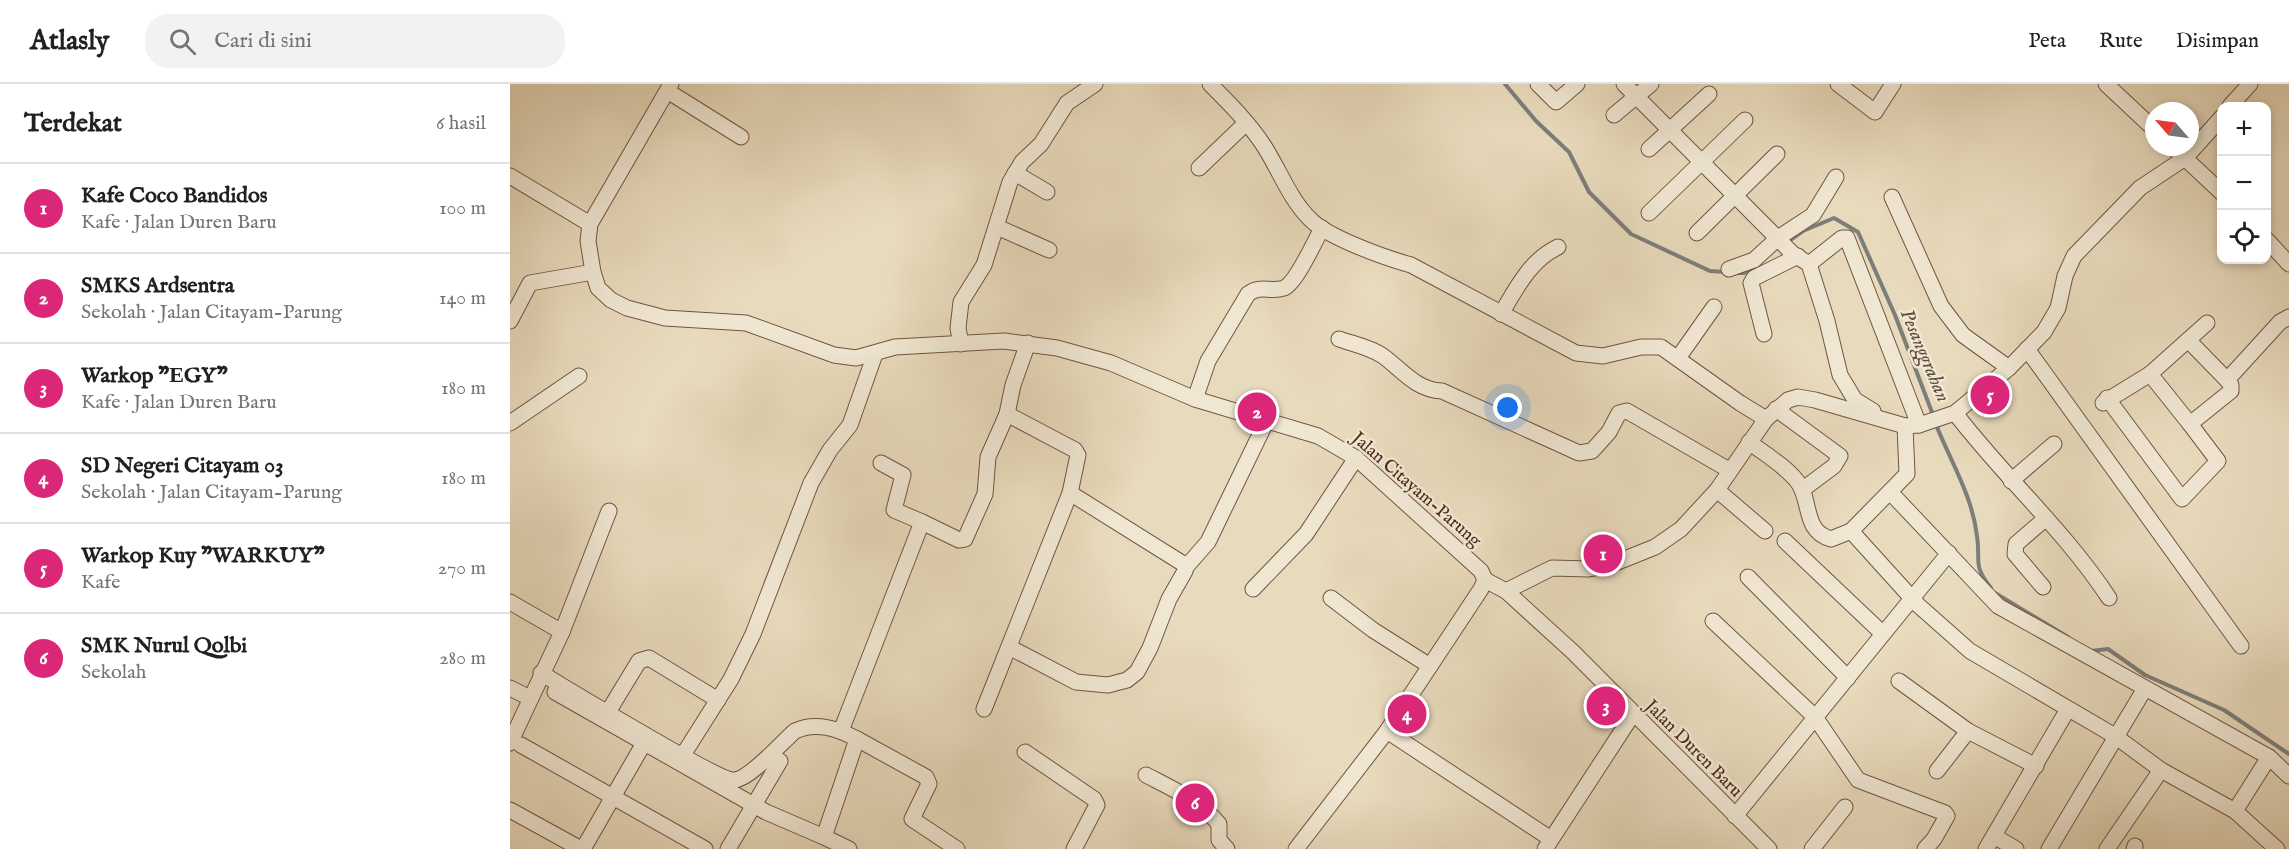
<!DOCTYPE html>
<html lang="id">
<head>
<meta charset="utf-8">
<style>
	:root { --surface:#fff; --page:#f2f2f2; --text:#202124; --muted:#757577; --line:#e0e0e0; --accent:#db2777 }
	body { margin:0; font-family:"IM FELL English",serif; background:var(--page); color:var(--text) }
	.controls { position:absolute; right:18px; top:18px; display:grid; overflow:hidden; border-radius:12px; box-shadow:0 3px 9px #0003 }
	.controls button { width:54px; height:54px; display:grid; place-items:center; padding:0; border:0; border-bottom:2px solid var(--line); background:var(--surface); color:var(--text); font:30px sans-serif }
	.compass { position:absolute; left:1635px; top:18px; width:54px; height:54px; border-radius:50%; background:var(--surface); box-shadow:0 3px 9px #0003; rotate:298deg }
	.you { position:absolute; left:998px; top:324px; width:21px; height:21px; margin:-15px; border:4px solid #fff; border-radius:50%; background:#1a73e8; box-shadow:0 0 0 9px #1a73e833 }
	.badge { display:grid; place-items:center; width:39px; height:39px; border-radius:50%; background:var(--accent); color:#fff; font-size:20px; font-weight:700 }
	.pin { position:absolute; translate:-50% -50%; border:3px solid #fff; box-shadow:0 2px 6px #0006 }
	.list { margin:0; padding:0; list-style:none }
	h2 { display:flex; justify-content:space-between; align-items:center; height:78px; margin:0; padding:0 24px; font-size:26px }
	h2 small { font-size:20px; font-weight:400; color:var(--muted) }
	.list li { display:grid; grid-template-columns:39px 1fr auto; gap:18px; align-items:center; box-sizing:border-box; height:90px; padding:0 24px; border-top:2px solid var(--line) }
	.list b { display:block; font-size:22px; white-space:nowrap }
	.list p { margin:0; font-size:20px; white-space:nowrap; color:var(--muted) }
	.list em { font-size:20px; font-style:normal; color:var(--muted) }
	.icon { flex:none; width:33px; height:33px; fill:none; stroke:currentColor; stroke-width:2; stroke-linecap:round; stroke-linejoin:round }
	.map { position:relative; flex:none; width:1779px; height:765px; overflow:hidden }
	header { display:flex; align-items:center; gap:36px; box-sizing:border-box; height:84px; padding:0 30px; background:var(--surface); border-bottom:2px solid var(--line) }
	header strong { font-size:28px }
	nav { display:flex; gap:33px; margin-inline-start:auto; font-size:21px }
	.search { width:420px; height:54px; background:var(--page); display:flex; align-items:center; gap:15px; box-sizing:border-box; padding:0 21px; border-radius:24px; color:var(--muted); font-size:22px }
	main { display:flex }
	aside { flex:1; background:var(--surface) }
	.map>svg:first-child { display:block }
</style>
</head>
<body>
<header>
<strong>Atlasly</strong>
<div class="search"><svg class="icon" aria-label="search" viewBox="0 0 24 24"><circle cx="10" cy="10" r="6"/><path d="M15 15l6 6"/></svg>Cari di sini</div>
<nav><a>Peta</a><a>Rute</a><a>Disimpan</a></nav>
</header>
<main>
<aside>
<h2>Terdekat<small>6 hasil</small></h2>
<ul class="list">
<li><span class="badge">1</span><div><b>Kafe Coco Bandidos</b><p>Kafe · Jalan Duren Baru</p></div><em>100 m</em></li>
<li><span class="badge">2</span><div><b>SMKS Ardsentra</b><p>Sekolah · Jalan Citayam-Parung</p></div><em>140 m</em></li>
<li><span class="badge">3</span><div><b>Warkop &quot;ЕGY&quot;</b><p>Kafe · Jalan Duren Baru</p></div><em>180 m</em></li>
<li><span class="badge">4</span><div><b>SD Negeri Citayam 03</b><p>Sekolah · Jalan Citayam-Parung</p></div><em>180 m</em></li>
<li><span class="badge">5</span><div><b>Warkop Kuy &quot;WARKUY&quot;</b><p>Kafe</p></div><em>270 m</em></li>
<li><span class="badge">6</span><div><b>SMK Nurul Qolbi</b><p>Sekolah</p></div><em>280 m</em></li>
</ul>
</aside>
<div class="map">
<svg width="1779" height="765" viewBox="0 0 1779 765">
	<rect width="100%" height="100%" fill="#e8dabc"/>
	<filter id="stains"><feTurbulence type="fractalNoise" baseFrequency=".00333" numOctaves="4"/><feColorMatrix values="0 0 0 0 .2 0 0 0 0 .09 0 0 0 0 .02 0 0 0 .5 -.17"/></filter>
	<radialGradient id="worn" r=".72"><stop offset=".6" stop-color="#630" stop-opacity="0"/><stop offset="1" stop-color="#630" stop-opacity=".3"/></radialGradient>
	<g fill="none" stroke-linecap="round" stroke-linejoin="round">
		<!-- stream -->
		<g stroke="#7c7e7a" stroke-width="4">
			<path d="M 995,0 L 1026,37 L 1059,68 L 1079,108 L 1121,150 L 1200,187 L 1215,188"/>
			<path d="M 1276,159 L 1293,147 L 1324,134 L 1348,148 L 1385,231 L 1423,331"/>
			<path d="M 1226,189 L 1234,189 L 1241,184"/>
			<path d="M 1425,338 C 1440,377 1462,410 1467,452 C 1471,478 1462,480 1481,504"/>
			<path d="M 1485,509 L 1558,553"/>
			<path d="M 1581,567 L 1598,565 L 1635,591 L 1714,626 L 1779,670"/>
		</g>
		<!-- minor casing -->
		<g stroke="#725441" stroke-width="17">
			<g id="minor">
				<path d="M 161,0 L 80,140 L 78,157 L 83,188 L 88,204 L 101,216 L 117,224 L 155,234 L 236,239 L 324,271 L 346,274 L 385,263 L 494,257 L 547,264 L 601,279 L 685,315 L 808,352 L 846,374 L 971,487 L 975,496 L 971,505 L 877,647 L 786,765"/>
				<path d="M 700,0 C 719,19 739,39 754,62 C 770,87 780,116 801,136 C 819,154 876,174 901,181 L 1066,269 L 1093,272 L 1131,263 L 1151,263 L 1230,319 L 1256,335"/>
				<path d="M 1028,0 L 1046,18 L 1067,0"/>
				<path d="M 1114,0 L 1283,170 L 1299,180 L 1317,237 L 1330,291 L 1345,316 L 1363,327"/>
				<path d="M 1328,0 L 1365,28 L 1383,0"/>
				<path d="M 1596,0 L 1644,45"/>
				<path d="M 159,8 L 231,53"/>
				<path d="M 1720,22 L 1740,0"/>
				<path d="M 1104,31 L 1141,0"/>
				<path d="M 1663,63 L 1712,109"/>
				<path d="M 1139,65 L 1199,10"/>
				<path d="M 689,84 L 736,39"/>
				<path d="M 505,89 L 537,108"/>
				<path d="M 0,92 L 80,140"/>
				<path d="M 1382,113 L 1431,222 L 1453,251 L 1499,284"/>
				<path d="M 1139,129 L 1235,36"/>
				<path d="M 487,143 L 539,166"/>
				<path d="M 1187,149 L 1267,70"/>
				<path d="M 1756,155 L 1779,180"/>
				<path d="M 1299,180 L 1332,154 L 1337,154 L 1409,341"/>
				<path d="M 1219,185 L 1244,176 L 1268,154 L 1303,131 L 1326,93"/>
				<path d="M 991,230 C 1006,205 1020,176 1048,163"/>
				<path d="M 0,237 L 20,199 L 83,188"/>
				<path d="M 1254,250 L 1241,199 L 1244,194 L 1288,172"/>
				<path d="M 829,255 C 843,260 860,263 873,272 C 892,286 906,306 932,307 L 1069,369 L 1082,367 L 1099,348 L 1109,329 L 1117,327 L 1219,386"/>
				<path d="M 1679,257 L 1717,296"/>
				<path d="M 451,260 L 448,244 L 451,218 L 474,181 L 500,98 L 512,78 L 531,60 L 557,19 L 585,0"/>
				<path d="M 1517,265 L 1731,562"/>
				<path d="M 1168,274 L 1204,223"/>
				<path d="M 1640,290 L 1697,239"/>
				<path d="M 1597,314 L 1672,415 L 1708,377 L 1680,340"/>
				<path d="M 685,315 L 698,277 L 738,210 C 751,200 760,209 774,204 C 786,199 805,157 812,144"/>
				<path d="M 1593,319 L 1640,290 L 1680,340 L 1721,307 L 1721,301 L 1717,296 L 1770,238 L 1779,233"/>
				<path d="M 1266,325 L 1330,372 L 1324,382 L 1292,406"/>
				<path d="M 1445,329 C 1494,393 1555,447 1599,514"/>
				<path d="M 0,339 L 69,292"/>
				<path d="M 1239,358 C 1255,370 1275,382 1287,397 C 1302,415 1292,447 1321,455 L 1341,447 L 1408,521 L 1460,567 L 1605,652 L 1651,686 L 1725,727 L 1767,765"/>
				<path d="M 371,379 L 393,391 L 384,426 L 412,438"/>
				<path d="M 1501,397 L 1544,360"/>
				<path d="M 1207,406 L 1255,447"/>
				<path d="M 1380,408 L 1488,522 L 1759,673 L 1779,692"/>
				<path d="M 1341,447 L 1397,390 L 1395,342"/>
				<path d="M 1275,457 L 1372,549"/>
				<path d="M 676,483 L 698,458 L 757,336"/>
				<path d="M 1238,493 L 1338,594"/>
				<path d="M 975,496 L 996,507 L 1063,568 L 1259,765"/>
				<path d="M 1533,503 L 1505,470 L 1506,460 L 1536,434"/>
				<path d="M 743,505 L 796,450 L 846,374"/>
				<path d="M 996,507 L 1042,484 L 1079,485 L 1100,481 L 1145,463 L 1171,445 L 1207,406 L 1256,335 L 1278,316 L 1288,313 L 1305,316 L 1395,342 L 1409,341 L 1445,329 L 1499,284 L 1534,248 L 1548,224 L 1555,192 L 1564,172 L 1630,104 L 1675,74 L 1712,33"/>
				<path d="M 821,514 L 863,546 L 920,582"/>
				<path d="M 0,518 L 52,548"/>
				<path d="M 1203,537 L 1305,633 L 1348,696 L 1435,729 L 1437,732 L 1424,755 L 1415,765"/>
				<path d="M 499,563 L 566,598 L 598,601 L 617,596 L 627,588 L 640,564 L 659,515 L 675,487 L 676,483 L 672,479 L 560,409"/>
				<path d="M 31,589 L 49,600 C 71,613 212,698 225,696 C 241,694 272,658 285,647 C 306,637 328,645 347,655 L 314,753 L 256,728 L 45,608 L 49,600"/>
				<path d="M 1389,597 L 1458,647 L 1526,682"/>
				<path d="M 0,604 L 20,614"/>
				<path d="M 474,625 L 560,409 L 568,371 L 565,366 L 497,330"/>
				<path d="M 98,628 L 129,577 L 139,574 L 208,616"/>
				<path d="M 331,647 L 412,438 L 449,456 L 455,455 L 475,410 L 478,373 L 497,330 L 503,301 L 518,259"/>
				<path d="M 877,647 L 1041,755"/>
				<path d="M 347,655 L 416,693 L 419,700 L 402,735 L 447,765"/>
				<path d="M 0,659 L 52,548 L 99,427"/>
				<path d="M 11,661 L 195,765"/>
				<path d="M 515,668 L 584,715 L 587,721 L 564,765"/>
				<path d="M 173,671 L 221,595 L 243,550 L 301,399 L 320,366 L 340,341 L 365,270"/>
				<path d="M 1427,687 L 1458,647"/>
				<path d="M 636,691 C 663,705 690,717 709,740 L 709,756 L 717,765"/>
				<path d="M 0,726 L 71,765"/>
				<path d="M 1725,727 L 1759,673"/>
				<path d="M 1225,732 L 1439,469"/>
				<path d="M 1484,752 L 1506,765"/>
				<path d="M 314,753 L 339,765"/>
				<path d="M 73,765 L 134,659"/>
				<path d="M 218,765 L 270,677"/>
				<path d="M 1035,765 L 1123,630"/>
				<path d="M 1302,765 L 1335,723"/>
				<path d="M 1476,765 L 1558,625"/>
				<path d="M 1539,765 L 1634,606"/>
				<path d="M 1597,765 L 1651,686"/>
				<path d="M 1624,765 L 1625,762"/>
			</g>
		</g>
		<!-- minor -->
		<use href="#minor" stroke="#f0e7d3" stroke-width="15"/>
	</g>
	<g text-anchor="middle" stroke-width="5" stroke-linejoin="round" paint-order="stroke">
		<!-- street labels -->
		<g font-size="18" fill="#4b2818" stroke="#f0e7d3">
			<text transform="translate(907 405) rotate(41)" y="6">Jalan Citayam-Parung</text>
			<text transform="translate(1184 664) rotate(45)" y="6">Jalan Duren Baru</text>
		</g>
		<!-- water labels -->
		<g font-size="20" font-style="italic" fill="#5f4c41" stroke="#f0e7d3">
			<text transform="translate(1416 271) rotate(67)" y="7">Pesanggrahan</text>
		</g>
	</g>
	<rect width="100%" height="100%" filter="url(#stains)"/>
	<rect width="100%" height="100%" fill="url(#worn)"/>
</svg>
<div class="controls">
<button>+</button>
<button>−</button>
<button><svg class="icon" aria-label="locate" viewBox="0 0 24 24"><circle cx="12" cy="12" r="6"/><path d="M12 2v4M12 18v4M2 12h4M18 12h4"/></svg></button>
</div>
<svg class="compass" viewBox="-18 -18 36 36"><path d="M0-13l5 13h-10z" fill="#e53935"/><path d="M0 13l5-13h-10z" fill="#757577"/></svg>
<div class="you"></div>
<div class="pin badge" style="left:1093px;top:470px">1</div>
<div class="pin badge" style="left:747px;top:328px">2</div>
<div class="pin badge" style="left:1096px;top:622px">3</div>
<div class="pin badge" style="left:897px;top:630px">4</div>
<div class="pin badge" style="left:1480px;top:311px">5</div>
<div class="pin badge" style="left:685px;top:719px">6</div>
</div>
</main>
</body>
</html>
